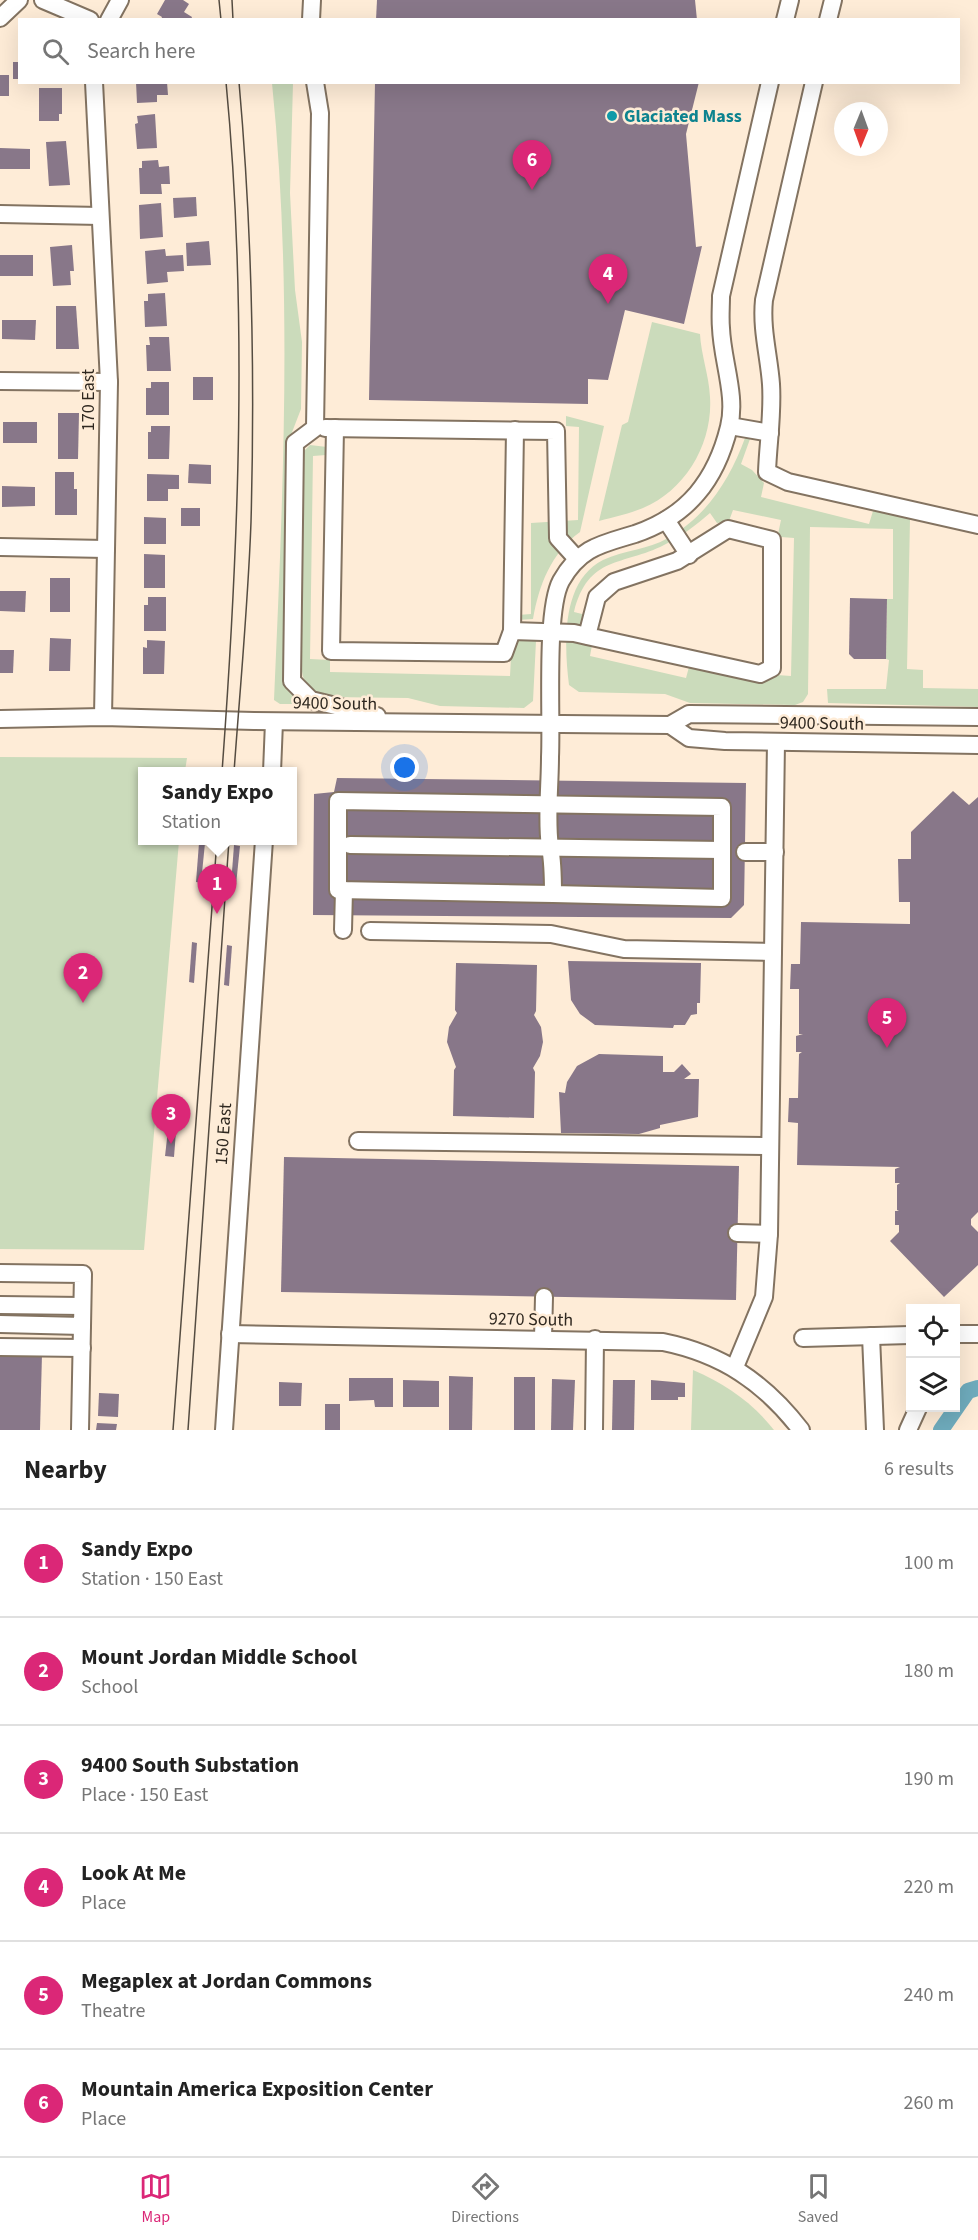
<!DOCTYPE html>
<html lang="en">
<head>
<meta charset="utf-8">
<style>
	:root { --surface:#fff; --page:#f6f6f6; --text:#222; --muted:#767676; --line:#e0e0e0; --accent:#db2777 }
	body { margin:0; font-family:"Source Sans 3",sans-serif; background:var(--page); color:var(--text) }
	.controls { position:absolute; right:18px; bottom:18px; display:grid; overflow:hidden; border-radius:0px; box-shadow:0 6px 24px #0002 }
	.controls button { width:54px; height:54px; display:grid; place-items:center; padding:0; border:0; border-bottom:2px solid var(--line); background:var(--surface); color:var(--text); font:30px sans-serif }
	.compass { position:absolute; left:834px; top:102px; width:54px; height:54px; border-radius:50%; background:var(--surface); box-shadow:0 6px 24px #0002; rotate:181deg }
	.you { position:absolute; left:405px; top:768px; width:21px; height:21px; margin:-15px; border:4px solid #fff; border-radius:50%; background:#1a73e8; box-shadow:0 0 0 9px #1a73e833 }
	.badge { display:grid; place-items:center; width:39px; height:39px; border-radius:50%; background:var(--accent); color:#fff; font-size:20px; font-weight:700 }
	.pin { position:absolute; translate:-50% -50px; filter:drop-shadow(0 2px 3px #0008) }
	.pin::after { content:''; position:absolute; top:32px; width:21px; height:18px; background:inherit; clip-path:polygon(0 0,100% 0,50% 100%) }
	.popup { position:absolute; left:138px; top:767px; width:159px; height:78px; box-sizing:border-box; display:grid; place-content:center; border-radius:0px; background:var(--surface); filter:drop-shadow(0 2px 4px #0005); font-size:20px; white-space:nowrap; color:var(--muted) }
	.popup b { font-size:22px; color:var(--text) }
	.popup::after { content:''; position:absolute; left:50%; top:100%; margin-left:-12px; border:12px solid transparent; border-top-color:var(--surface) }
	.list { margin:0; padding:0; list-style:none }
	h2 { display:flex; justify-content:space-between; align-items:center; height:78px; margin:0; padding:0 24px; font-size:26px }
	h2 small { font-size:20px; font-weight:400; color:var(--muted) }
	.list li { display:grid; grid-template-columns:39px 1fr auto; gap:18px; align-items:center; box-sizing:border-box; height:108px; padding:0 24px; border-top:2px solid var(--line) }
	.list b { display:block; font-size:22px; white-space:nowrap }
	.list p { margin:0; font-size:20px; white-space:nowrap; color:var(--muted) }
	.list em { font-size:20px; font-style:normal; color:var(--muted) }
	.icon { flex:none; width:33px; height:33px; fill:none; stroke:currentColor; stroke-width:2; stroke-linecap:round; stroke-linejoin:round }
	.map { position:relative; flex:none; width:978px; height:1430px; overflow:hidden }
	.search { position:absolute; background:var(--surface); box-shadow:0 6px 24px #0002; left:18px; right:18px; top:18px; height:66px; display:flex; align-items:center; gap:15px; box-sizing:border-box; padding:0 21px; border-radius:0px; color:var(--muted); font-size:22px }
	.sheet { height:726px; background:var(--surface) }
	nav { display:flex; justify-content:space-around; align-items:center; box-sizing:border-box; height:84px; border-top:2px solid var(--line); background:var(--surface); font-size:16px; color:var(--muted) }
	nav a { display:grid; justify-items:center; gap:3px }
	nav .on { color:var(--accent) }
	.map>svg:first-child { display:block }
</style>
</head>
<body>
<div class="map">
<svg width="978" height="1430" viewBox="0 0 978 1430">
	<rect width="100%" height="100%" fill="#feecd7"/>
	<!-- green -->
	<g fill="#cbdbbb" fill-rule="evenodd">
		<path d="M 272,83 L 293,83 L 290,193 L 295,290 L 302,342 L 301,409 L 289,440 L 291,691 L 298,701 L 295,704 L 280,704 L 274,700 C 283,494 293,289 272,83 Z"/>
		<path d="M 652,322 L 700,334 C 701,355 709,375 710,397 C 713,443 686,490 643,508 C 629,514 613,517 599,521 L 622,425 L 628,422 Z"/>
		<path d="M 566,416 L 604,426 L 580,532 C 551,553 539,585 533,619 L 517,620 L 518,615 L 531,614 L 531,523 L 578,520 L 579,427 L 566,426 Z"/>
		<path d="M 745,438 L 750,439 L 741,464 L 752,470 L 764,483 L 761,497 L 869,524 L 873,511 L 910,519 L 907,669 L 923,670 L 923,688 L 978,689 L 978,707 L 828,703 L 827,689 L 886,689 L 889,660 L 886,659 L 887,599 L 893,599 L 893,529 L 810,527 L 808,694 L 803,702 L 795,705 L 690,703 L 665,694 L 579,692 L 569,685 C 564,645 561,581 603,560 C 624,550 648,550 668,538 C 707,516 730,479 745,438 ZM 733,510 L 781,520 L 778,534 L 781,537 L 794,538 L 791,676 L 777,675 L 761,682 L 689,667 L 686,678 L 590,656 L 592,645 L 586,615 L 574,612 C 588,555 623,566 664,545 C 681,537 696,525 710,513 L 717,523 L 729,521 Z"/>
		<path d="M 310,445 L 327,447 L 326,455 L 313,456 L 310,659 L 330,660 L 330,672 L 510,676 L 511,657 L 517,641 L 536,641 L 533,701 L 524,708 L 440,706 L 408,698 L 329,697 L 311,690 L 303,677 L 301,666 L 304,451 Z"/>
		<path d="M 0,757 L 187,758 L 185,771 L 142,772 L 142,840 L 179,841 L 144,1250 L 0,1249 Z"/>
		<path d="M 693,1370 C 725,1384 752,1402 774,1430 L 691,1430 Z"/>
	</g>
	<g fill="none" stroke-linecap="round" stroke-linejoin="round">
		<!-- canal -->
		<path stroke="#6facbd" stroke-width="16" d="M 941,1430 L 968,1391 L 978,1388"/>
	</g>
	<!-- building -->
	<g fill="#887789">
		<path d="M 165,0 L 183,0 L 189,4 L 184,12 L 192,17 L 191,20 L 161,20 L 162,17 L 157,14 Z"/>
		<path d="M 377,0 L 695,0 L 697,20 L 376,20 Z"/>
		<rect x="13" y="62" width="7" height="17"/>
		<rect x="0" y="75" width="9" height="21"/>
		<path d="M 136,82 L 167,82 L 168,95 L 157,95 L 157,102 L 137,103 Z"/>
		<path d="M 375,82 L 699,82 L 686,134 L 696,247 L 702,246 L 684,324 L 625,310 L 608,380 L 588,379 L 588,404 L 369,400 Z"/>
		<path d="M 39,88 L 62,88 L 62,114 L 59,114 L 59,121 L 39,121 Z"/>
		<path d="M 155,114 L 157,148 L 137,149 L 135,124 L 138,123 L 137,116 Z"/>
		<path d="M 66,141 L 70,185 L 49,186 L 46,142 Z"/>
		<path d="M 0,148 L 30,149 L 30,169 L 0,169 Z"/>
		<path d="M 158,160 L 159,167 L 169,166 L 170,184 L 161,184 L 162,194 L 140,194 L 139,168 L 142,168 L 142,161 Z"/>
		<path d="M 196,197 L 197,216 L 174,218 L 173,198 Z"/>
		<path d="M 161,203 L 163,237 L 140,239 L 139,205 Z"/>
		<path d="M 209,241 L 211,265 L 187,266 L 186,243 Z"/>
		<path d="M 72,245 L 74,271 L 70,271 L 71,285 L 53,286 L 50,247 Z"/>
		<path d="M 165,249 L 166,256 L 183,255 L 184,271 L 167,272 L 168,282 L 147,284 L 145,251 Z"/>
		<rect x="0" y="255" width="33" height="21"/>
		<path d="M 165,293 L 167,326 L 145,327 L 144,301 L 148,301 L 148,294 Z"/>
		<path d="M 56,306 L 76,306 L 79,349 L 56,349 Z"/>
		<path d="M 2,320 L 36,320 L 35,340 L 2,339 Z"/>
		<path d="M 149,337 L 169,337 L 171,371 L 147,371 L 146,345 L 150,345 Z"/>
		<rect x="193" y="377" width="20" height="23"/>
		<path d="M 151,382 L 169,382 L 169,415 L 146,415 L 146,388 L 151,388 Z"/>
		<path d="M 58,413 L 79,413 L 78,459 L 58,459 Z"/>
		<rect x="3" y="422" width="34" height="21"/>
		<path d="M 151,426 L 170,426 L 169,459 L 148,459 L 148,432 L 151,432 Z"/>
		<path d="M 189,464 L 211,465 L 211,484 L 188,483 Z"/>
		<path d="M 55,472 L 74,472 L 74,489 L 77,489 L 77,515 L 55,515 Z"/>
		<path d="M 147,474 L 179,475 L 179,489 L 168,489 L 168,501 L 147,501 Z"/>
		<path d="M 2,486 L 35,487 L 35,506 L 2,507 Z"/>
		<rect x="181" y="508" width="19" height="18"/>
		<path d="M 144,517 L 166,518 L 166,544 L 144,544 Z"/>
		<path d="M 144,554 L 165,555 L 165,588 L 144,588 Z"/>
		<rect x="50" y="578" width="20" height="34"/>
		<path d="M 0,591 L 26,591 L 25,612 L 0,611 Z"/>
		<path d="M 148,597 L 166,597 L 166,631 L 144,631 L 144,605 L 148,605 Z"/>
		<path d="M 850,598 L 887,599 L 886,659 L 854,659 L 849,654 Z"/>
		<path d="M 50,638 L 71,639 L 70,671 L 49,671 Z"/>
		<path d="M 147,640 L 165,641 L 164,674 L 143,674 L 143,647 L 147,648 Z"/>
		<path d="M 0,650 L 14,650 L 13,673 L 0,673 Z"/>
		<path d="M 337,778 L 746,783 L 744,905 L 731,918 L 313,915 L 314,794 L 334,792 Z"/>
		<path d="M 953,791 L 969,805 L 978,797 L 978,1212 L 971,1219 L 971,1225 L 978,1232 L 978,1265 L 944,1297 L 890,1241 L 899,1232 L 899,1225 L 895,1225 L 895,1211 L 899,1211 L 897,1210 L 897,1185 L 900,1183 L 895,1183 L 895,1169 L 900,1167 L 797,1165 L 798,1123 L 788,1122 L 789,1098 L 798,1098 L 799,1054 L 802,1052 L 796,1052 L 796,1036 L 803,1034 L 799,1034 L 799,989 L 790,989 L 791,964 L 800,964 L 801,922 L 910,924 L 910,902 L 899,902 L 898,859 L 911,859 L 911,832 Z"/>
		<path d="M 199,843 L 205,843 L 201,883 L 196,882 Z"/>
		<path d="M 234,845 L 240,846 L 236,885 L 231,885 Z"/>
		<path d="M 192,942 L 197,943 L 194,983 L 189,982 Z"/>
		<path d="M 227,945 L 232,946 L 229,986 L 224,985 Z"/>
		<path d="M 568,961 L 701,963 L 700,1003 L 697,1003 L 697,1014 L 691,1015 L 685,1025 L 674,1025 L 673,1028 L 595,1025 L 580,1014 L 571,1000 Z"/>
		<path d="M 456,963 L 537,965 L 536,1011 L 534,1015 L 541,1027 L 543,1042 L 540,1056 L 533,1068 L 535,1072 L 534,1118 L 453,1116 L 454,1070 L 456,1067 L 447,1042 L 449,1027 L 457,1013 L 455,1010 Z"/>
		<path d="M 599,1054 L 663,1056 L 663,1072 L 674,1072 L 682,1064 L 691,1074 L 684,1079 L 699,1079 L 698,1117 L 660,1125 L 660,1128 L 639,1134 L 561,1133 L 559,1092 L 565,1093 L 567,1082 L 577,1066 Z"/>
		<path d="M 168,1130 L 176,1131 L 174,1157 L 165,1156 Z"/>
		<path d="M 284,1157 L 739,1166 L 736,1300 L 281,1292 Z"/>
		<path d="M 0,1354 L 42,1354 L 40,1430 L 0,1430 Z"/>
		<path d="M 449,1376 L 473,1377 L 472,1430 L 449,1430 Z"/>
		<rect x="514" y="1377" width="21" height="53"/>
		<path d="M 349,1378 L 393,1378 L 393,1407 L 375,1407 L 374,1400 L 349,1401 Z"/>
		<path d="M 552,1379 L 575,1380 L 573,1430 L 551,1430 Z"/>
		<path d="M 403,1380 L 439,1381 L 439,1407 L 403,1407 Z"/>
		<path d="M 613,1380 L 635,1380 L 634,1430 L 612,1430 Z"/>
		<path d="M 651,1380 L 685,1383 L 685,1397 L 678,1397 L 678,1400 L 651,1400 Z"/>
		<path d="M 279,1382 L 302,1383 L 301,1406 L 279,1406 Z"/>
		<path d="M 99,1393 L 119,1394 L 118,1417 L 98,1416 Z"/>
		<rect x="325" y="1404" width="15" height="26"/>
		<path d="M 97,1423 L 117,1424 L 116,1430 L 96,1430 Z"/>
	</g>
	<g fill="none" stroke-linecap="round" stroke-linejoin="round">
		<!-- minor casing -->
		<g stroke="#837361" stroke-width="20">
			<g id="minor">
				<path d="M 43,0 L 90,20"/>
				<path d="M 0,18 L 19,0"/>
				<path d="M 109,20 L 120,0"/>
				<path d="M 311,20 L 312,0"/>
				<path d="M 785,20 L 790,0"/>
				<path d="M 828,20 L 833,0"/>
				<path d="M 94,82 L 109,382 L 103,717"/>
				<path d="M 315,82 L 320,113 L 315,428 L 295,443 L 292,681 L 311,700 L 377,716"/>
				<path d="M 814,82 L 764,300 C 761,329 769,356 771,384 C 773,414 768,443 767,472 L 788,482 L 978,525"/>
				<path d="M 0,214 L 100,216"/>
				<path d="M 0,381 L 109,382"/>
				<path d="M 730,426 L 770,433"/>
				<path d="M 325,428 L 556,431 L 558,538 L 577,559"/>
				<path d="M 335,428 L 331,651 L 504,653 L 512,631 L 574,633 L 587,636 L 760,674 L 772,668 L 772,540 L 728,529 L 677,561 L 614,582 L 597,597 L 587,636"/>
				<path d="M 666,520 L 689,555"/>
				<path d="M 0,547 L 106,549"/>
				<path d="M 512,631 L 515,430"/>
				<path d="M 0,719 L 103,717 L 254,721 L 670,725 L 689,714 L 978,717"/>
				<path d="M 670,725 L 689,738 L 725,741 L 978,745"/>
				<path d="M 272,772 L 274,722"/>
				<path d="M 350,845 L 722,850"/>
				<path d="M 745,852 L 775,852"/>
				<path d="M 553,894 L 338,890 L 338,801 L 722,807 L 722,898 L 553,894 C 553,878 553,863 550,847 C 546,819 550,786 550,757 C 552,717 545,611 561,581 C 580,547 602,544 635,534 C 688,516 716,480 729,427 C 737,396 722,360 721,328 C 720,318 721,307 721,296 L 770,82"/>
				<path d="M 343,930 L 344,890"/>
				<path d="M 370,931 L 551,934 L 624,949 L 773,952"/>
				<path d="M 358,1141 L 770,1146"/>
				<path d="M 737,1233 L 769,1234"/>
				<path d="M 0,1273 L 83,1274 L 82,1326 L 0,1324"/>
				<path d="M 0,1305 L 82,1306"/>
				<path d="M 230,1334 L 663,1342 C 722,1354 764,1382 801,1430"/>
				<path d="M 956,1334 L 978,1334"/>
				<path d="M 871,1336 L 875,1430"/>
				<path d="M 543,1338 L 544,1297"/>
				<path d="M 803,1338 L 910,1335"/>
				<path d="M 0,1347 L 82,1348"/>
				<path d="M 735,1367 L 764,1297 L 769,1234 L 776,742"/>
				<path d="M 80,1430 L 82,1326"/>
				<path d="M 224,1430 L 264,840"/>
				<path d="M 594,1430 L 595,1339"/>
				<path d="M 908,1430 L 918,1408"/>
			</g>
		</g>
		<!-- minor -->
		<use href="#minor" stroke="#fff" stroke-width="16"/>
		<!-- tram -->
		<g stroke="#554c41" stroke-width="1.5">
			<path d="M 219,0 L 221,20"/>
			<path d="M 232,0 L 233,20"/>
			<path d="M 222,772 C 239,542 248,312 226,82"/>
			<path d="M 234,772 C 240,689 248,605 251,522 C 255,376 252,229 239,82"/>
			<path d="M 173,1430 L 217,840"/>
			<path d="M 188,1430 L 229,840"/>
		</g>
	</g>
	<!-- markers -->
	<circle fill="#0f9aa8" stroke="#feecd7" stroke-width="2" cx="612" cy="116" r="6"/>
	<g text-anchor="middle" stroke-width="5" stroke-linejoin="round" paint-order="stroke">
		<!-- culture labels -->
		<g font-size="18" font-weight="bold" fill="#0d838f" stroke="#feecd7" text-anchor="start">
			<text x="624" y="122">Glaciated Mass</text>
		</g>
		<!-- street labels -->
		<g font-size="18" fill="#2f2820" stroke="#feecd7">
			<text transform="translate(88 400) rotate(-90)" y="6">170 East</text>
			<text transform="translate(335 703) rotate(1)" y="6">9400 South</text>
			<text transform="translate(822 723) rotate(1)" y="6">9400 South</text>
			<text transform="translate(223 1134) rotate(-86)" y="6">150 East</text>
			<text transform="translate(531 1319) rotate(1)" y="6">9270 South</text>
		</g>
	</g>
</svg>
<div class="controls">
<button><svg class="icon" aria-label="locate" viewBox="0 0 24 24"><circle cx="12" cy="12" r="6"/><path d="M12 2v4M12 18v4M2 12h4M18 12h4"/></svg></button>
<button><svg class="icon" aria-label="layers" viewBox="0 0 24 24"><path d="M12 4l9 5-9 5-9-5zM3 14l9 5 9-5"/></svg></button>
</div>
<svg class="compass" viewBox="-18 -18 36 36"><path d="M0-13l5 13h-10z" fill="#e53935"/><path d="M0 13l5-13h-10z" fill="#767676"/></svg>
<div class="you"></div>
<div class="pin badge" style="left:217px;top:914px">1</div>
<div class="popup"><b>Sandy Expo</b>Station</div>
<div class="pin badge" style="left:83px;top:1003px">2</div>
<div class="pin badge" style="left:171px;top:1144px">3</div>
<div class="pin badge" style="left:608px;top:304px">4</div>
<div class="pin badge" style="left:887px;top:1048px">5</div>
<div class="pin badge" style="left:532px;top:190px">6</div>
<div class="search"><svg class="icon" aria-label="search" viewBox="0 0 24 24"><circle cx="10" cy="10" r="6"/><path d="M15 15l6 6"/></svg>Search here</div>
</div>
<section class="sheet">
<h2>Nearby<small>6 results</small></h2>
<ul class="list">
<li><span class="badge">1</span><div><b>Sandy Expo</b><p>Station · 150 East</p></div><em>100 m</em></li>
<li><span class="badge">2</span><div><b>Mount Jordan Middle School</b><p>School</p></div><em>180 m</em></li>
<li><span class="badge">3</span><div><b>9400 South Substation</b><p>Place · 150 East</p></div><em>190 m</em></li>
<li><span class="badge">4</span><div><b>Look At Me</b><p>Place</p></div><em>220 m</em></li>
<li><span class="badge">5</span><div><b>Megaplex at Jordan Commons</b><p>Theatre</p></div><em>240 m</em></li>
<li><span class="badge">6</span><div><b>Mountain America Exposition Center</b><p>Place</p></div><em>260 m</em></li>
</ul>
</section>
<nav>
<a class="on"><svg class="icon" aria-label="map" viewBox="0 0 24 24"><path d="M3 6l6-2 6 2 6-2v14l-6 2-6-2-6 2zM9 4v14M15 6v14"/></svg>Map</a>
<a><svg class="icon" aria-label="directions" viewBox="0 0 24 24"><path d="M12 3l9 9-9 9-9-9zM9 14v-3h6M13 9l2 2-2 2"/></svg>Directions</a>
<a><svg class="icon" aria-label="saved" viewBox="0 0 24 24"><path d="M7 4h10v16l-5-4-5 4z"/></svg>Saved</a>
</nav>
</body>
</html>
